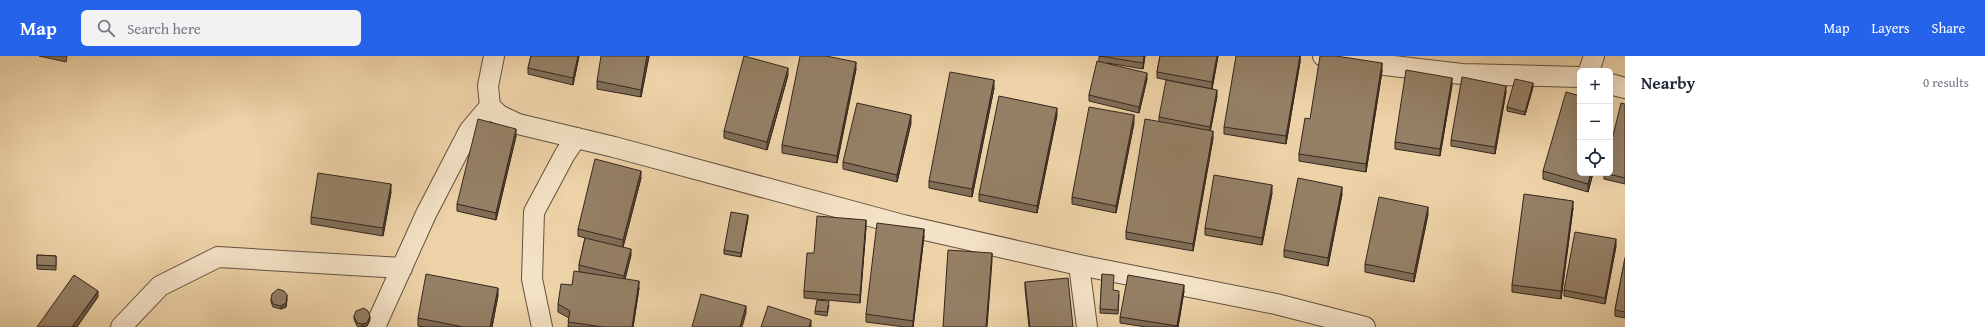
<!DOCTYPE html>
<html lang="en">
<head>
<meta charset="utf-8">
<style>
	:root { --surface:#fff; --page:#f2f2f3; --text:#1f2937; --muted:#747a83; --line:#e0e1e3; --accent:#2563eb }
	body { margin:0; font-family:"Gentium Book Plus",serif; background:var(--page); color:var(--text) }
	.controls { position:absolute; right:12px; top:12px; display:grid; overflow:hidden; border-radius:6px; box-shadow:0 4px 16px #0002 }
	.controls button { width:36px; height:36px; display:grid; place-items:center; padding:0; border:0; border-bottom:1px solid var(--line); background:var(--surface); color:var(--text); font:20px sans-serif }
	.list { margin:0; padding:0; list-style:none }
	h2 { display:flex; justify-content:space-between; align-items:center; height:52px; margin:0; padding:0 16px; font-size:17px }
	h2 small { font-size:13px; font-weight:400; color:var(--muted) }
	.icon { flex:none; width:22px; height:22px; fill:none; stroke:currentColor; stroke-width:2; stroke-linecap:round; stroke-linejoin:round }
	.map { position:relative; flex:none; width:1625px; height:271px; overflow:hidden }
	header { display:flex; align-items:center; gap:24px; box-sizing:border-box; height:56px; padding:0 20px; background:var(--accent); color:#fff }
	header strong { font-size:19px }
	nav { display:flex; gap:22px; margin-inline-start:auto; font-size:14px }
	.search { width:280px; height:36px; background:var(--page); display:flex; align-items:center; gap:10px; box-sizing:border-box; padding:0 14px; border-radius:6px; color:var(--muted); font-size:15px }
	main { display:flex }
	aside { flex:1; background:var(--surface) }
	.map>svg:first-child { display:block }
</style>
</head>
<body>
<header>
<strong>Map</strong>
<div class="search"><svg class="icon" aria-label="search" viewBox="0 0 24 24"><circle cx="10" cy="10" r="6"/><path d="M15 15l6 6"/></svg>Search here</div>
<nav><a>Map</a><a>Layers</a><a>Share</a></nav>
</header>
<main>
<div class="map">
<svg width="1625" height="271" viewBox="0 0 1625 271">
	<rect width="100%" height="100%" fill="#eed3a8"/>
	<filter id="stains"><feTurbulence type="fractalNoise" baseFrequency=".005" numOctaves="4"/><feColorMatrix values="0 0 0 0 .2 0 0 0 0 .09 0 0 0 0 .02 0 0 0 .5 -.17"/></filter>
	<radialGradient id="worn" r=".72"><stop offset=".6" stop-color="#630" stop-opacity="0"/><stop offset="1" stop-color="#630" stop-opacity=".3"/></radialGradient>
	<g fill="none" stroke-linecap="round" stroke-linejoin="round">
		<!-- street casing -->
		<g stroke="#635140" stroke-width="22">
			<g id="street">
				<path d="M 494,0 L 488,30 L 490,50 L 499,59 L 518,68 L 614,91 L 903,169 L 1079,209 L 1276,248 L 1365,271"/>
				<path d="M 1323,0 L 1342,4 L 1462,18 L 1580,21"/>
				<path d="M 1589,15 L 1594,0"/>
				<path d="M 1610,28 L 1625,32"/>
				<path d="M 1079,209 L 1087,271"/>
				<path d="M 121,271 L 160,230 L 218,201 L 402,212"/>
				<path d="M 375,271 L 426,158 L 469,75 L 490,50"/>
				<path d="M 542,271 L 532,223 L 534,156 L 565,98 L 576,82"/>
			</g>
		</g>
		<!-- street -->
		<use href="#street" stroke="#f4e2c6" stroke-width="20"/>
	</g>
	<!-- wall -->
	<g fill="#806e58" stroke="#35261e">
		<path d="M 39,0 L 67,0 L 66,6 Z"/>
		<path d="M 531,0 L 579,0 L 573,29 L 528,18 L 528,12 Z"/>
		<path d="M 649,0 L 641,41 L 597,33 L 597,25 Z"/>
		<path d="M 1099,0 L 1145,0 L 1143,13 L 1108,7 L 1147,23 L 1139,57 L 1089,45 L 1089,39 L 1099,5 Z"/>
		<path d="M 1160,0 L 1218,0 L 1212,33 L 1157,22 L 1157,16 Z"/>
		<path d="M 1300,0 L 1300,6 L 1286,88 L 1224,78 L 1224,71 Z"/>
		<path d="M 856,13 L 837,107 L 782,97 L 782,89 Z"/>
		<path d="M 1382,15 L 1366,116 L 1299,105 L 1299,98 L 1310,63 Z"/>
		<path d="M 788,19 L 767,94 L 724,82 L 724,75 Z"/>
		<path d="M 1452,29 L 1440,100 L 1395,93 L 1395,86 Z"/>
		<path d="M 1533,31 L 1525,59 L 1507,55 L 1507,51 Z"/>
		<path d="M 994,32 L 972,141 L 929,132 L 929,125 Z"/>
		<path d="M 1506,36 L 1495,98 L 1451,90 L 1451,84 Z"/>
		<path d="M 1217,40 L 1210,75 L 1213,82 L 1193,195 L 1126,183 L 1126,176 L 1159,66 L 1159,61 Z"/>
		<path d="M 1625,48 L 1625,128 L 1604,123 L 1604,117 Z"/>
		<path d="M 1057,59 L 1037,157 L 979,145 L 979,138 Z"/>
		<path d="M 911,67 L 897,126 L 843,113 L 843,106 Z"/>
		<path d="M 1134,67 L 1116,157 L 1072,148 L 1072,141 Z"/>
		<path d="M 516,80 L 496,164 L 457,155 L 457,148 Z"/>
		<path d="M 1543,115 L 1580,117 L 1593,117 L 1588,136 L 1543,123 Z"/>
		<path d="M 641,122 L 623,191 L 631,199 L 625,223 L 639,232 L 633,271 L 568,271 L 569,262 L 558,256 L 558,248 L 572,229 L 579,215 L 579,209 L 585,182 L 578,180 L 578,173 Z"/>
		<path d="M 391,136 L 383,180 L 311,168 L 311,161 Z"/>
		<path d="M 1272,137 L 1262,189 L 1205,179 L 1205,172 Z"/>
		<path d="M 1342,138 L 1328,210 L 1284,201 L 1284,194 Z"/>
		<path d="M 1573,152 L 1561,243 L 1512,236 L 1512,229 Z"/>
		<path d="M 1428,158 L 1414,226 L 1365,216 L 1365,208 Z"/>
		<path d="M 748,162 L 741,201 L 724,198 L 724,194 Z"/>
		<path d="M 866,171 L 860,247 L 804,242 L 804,235 L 814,197 Z"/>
		<path d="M 924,180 L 913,271 L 905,271 L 866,266 L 866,258 Z"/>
		<path d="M 1616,190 L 1605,248 L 1564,240 L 1564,234 Z"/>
		<path d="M 37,199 L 56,200 L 56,214 L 37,213 Z"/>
		<path d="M 1625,202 L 1625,262 L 1615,260 L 1615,254 Z"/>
		<path d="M 1102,218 L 1113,234 L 1119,239 L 1118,258 L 1100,257 Z"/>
		<path d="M 1025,226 L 1073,271 L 1029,271 L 1025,232 Z"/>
		<path d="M 1184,235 L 1178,271 L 1146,271 L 1120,267 L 1120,261 Z"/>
		<path d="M 498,239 L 492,271 L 424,271 L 418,270 L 418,262 Z"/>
		<path d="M 271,243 L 287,243 L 286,251 L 281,253 L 273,251 L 271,246 Z"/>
		<path d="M 829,249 L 827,260 L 815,258 L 815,255 Z"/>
		<path d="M 354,260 L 370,264 L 367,270 L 359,271 L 357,270 L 354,263 Z"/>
	</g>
	<!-- shaded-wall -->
	<g fill="#685a47" stroke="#35261e">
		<path d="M 578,0 L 579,0 L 573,29 L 573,22 Z"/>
		<path d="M 647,0 L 649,0 L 641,41 L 641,34 Z"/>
		<path d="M 1144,0 L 1145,0 L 1143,13 L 1143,7 Z"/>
		<path d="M 1217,0 L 1218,0 L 1212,33 L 1212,26 Z"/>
		<path d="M 1300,0 L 1300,6 L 1286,88 L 1286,80 Z"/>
		<path d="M 856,6 L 856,13 L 837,107 L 837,100 Z"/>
		<path d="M 1382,7 L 1382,15 L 1366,116 L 1366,108 Z"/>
		<path d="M 788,12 L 788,19 L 767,94 L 767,86 Z"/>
		<path d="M 1147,17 L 1147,23 L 1139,57 L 1139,51 Z"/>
		<path d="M 1452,22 L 1452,29 L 1440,100 L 1440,93 Z"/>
		<path d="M 994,24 L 994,32 L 972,141 L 972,133 Z"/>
		<path d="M 1533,27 L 1533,31 L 1525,59 L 1525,56 Z"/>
		<path d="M 1506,30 L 1506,36 L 1495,98 L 1495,91 Z"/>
		<path d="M 1217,34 L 1217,40 L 1210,77 L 1210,71 Z"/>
		<path d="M 1611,49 L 1611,56 L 1610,60 L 1610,52 Z"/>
		<path d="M 1057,52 L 1057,59 L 1037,157 L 1037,150 Z"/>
		<path d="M 911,59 L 911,67 L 897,126 L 897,119 Z"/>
		<path d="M 1134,59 L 1134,67 L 1116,157 L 1116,150 Z"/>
		<path d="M 516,73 L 516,80 L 496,164 L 496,157 Z"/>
		<path d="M 1213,75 L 1213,82 L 1193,195 L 1193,188 Z"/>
		<path d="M 641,115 L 641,122 L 623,191 L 623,184 Z"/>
		<path d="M 1591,117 L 1593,117 L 1588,136 L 1588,128 Z"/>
		<path d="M 391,128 L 391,136 L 383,180 L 383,172 Z"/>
		<path d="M 1272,129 L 1272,137 L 1262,189 L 1262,182 Z"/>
		<path d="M 1342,131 L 1342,138 L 1328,210 L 1328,202 Z"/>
		<path d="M 1573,145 L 1573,152 L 1561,243 L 1561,235 Z"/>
		<path d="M 1428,151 L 1428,158 L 1414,226 L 1414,218 Z"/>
		<path d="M 748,159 L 748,162 L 741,201 L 741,197 Z"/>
		<path d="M 866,164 L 866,171 L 860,247 L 860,239 Z"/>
		<path d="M 924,173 L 924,180 L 913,271 L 913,265 Z"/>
		<path d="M 1616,183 L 1616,190 L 1605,248 L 1605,242 Z"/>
		<path d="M 631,193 L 631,199 L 624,227 L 624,220 Z"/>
		<path d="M 992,197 L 992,205 L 987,271 L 986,271 Z"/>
		<path d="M 639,225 L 639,232 L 633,271 L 632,271 Z"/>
		<path d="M 1184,229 L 1184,235 L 1178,271 L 1177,271 Z"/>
		<path d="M 498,232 L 498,239 L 492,271 L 490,271 Z"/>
		<path d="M 98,235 L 98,241 L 77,271 L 72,271 Z"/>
		<path d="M 287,239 L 287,243 L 286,251 L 281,253 L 281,250 Z"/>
		<path d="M 746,250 L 746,257 L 742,271 L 740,271 Z"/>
		<path d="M 370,260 L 370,264 L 367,270 L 362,271 L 362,268 Z"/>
		<path d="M 811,264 L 811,271 L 809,271 Z"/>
	</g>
	<!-- building -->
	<g fill="#958066" stroke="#35261e">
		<path d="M 531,0 L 578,0 L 573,22 L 528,12 Z"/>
		<path d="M 601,0 L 647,0 L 641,34 L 597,25 Z"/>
		<path d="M 744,0 L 788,12 L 767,86 L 724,75 Z"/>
		<path d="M 800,0 L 826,0 L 856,6 L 837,100 L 782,89 Z"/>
		<path d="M 1100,0 L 1144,0 L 1143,7 Z"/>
		<path d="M 1160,0 L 1217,0 L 1212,26 L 1157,16 Z"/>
		<path d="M 1236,0 L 1300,0 L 1286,80 L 1224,71 Z"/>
		<path d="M 1320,0 L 1336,0 L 1382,7 L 1366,108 L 1299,98 L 1305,62 L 1310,63 Z"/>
		<path d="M 1097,5 L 1147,17 L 1139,51 L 1089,39 Z"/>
		<path d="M 1406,14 L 1452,22 L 1440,93 L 1395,86 Z"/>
		<path d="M 950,16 L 994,24 L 972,133 L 929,125 Z"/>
		<path d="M 1462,21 L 1506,30 L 1495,91 L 1451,84 Z"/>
		<path d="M 1515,23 L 1533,27 L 1525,56 L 1507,51 Z"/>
		<path d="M 1166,24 L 1217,34 L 1210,71 L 1159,61 Z"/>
		<path d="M 1566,36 L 1580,40 L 1580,117 L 1591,117 L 1588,128 L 1543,115 Z"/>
		<path d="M 999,40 L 1057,52 L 1037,150 L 979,138 Z"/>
		<path d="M 857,47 L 911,59 L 897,119 L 843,106 Z"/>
		<path d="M 1621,47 L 1625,48 L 1625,122 L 1604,117 L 1610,117 L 1610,92 Z"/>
		<path d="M 1089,51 L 1134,59 L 1116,150 L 1072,141 Z"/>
		<path d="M 478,63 L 516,73 L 496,157 L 457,148 Z"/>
		<path d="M 1145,63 L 1213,75 L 1193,188 L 1126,176 Z"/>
		<path d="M 595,103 L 641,115 L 623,184 L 578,173 Z"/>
		<path d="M 318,117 L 391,128 L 383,172 L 311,161 Z"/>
		<path d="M 1214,119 L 1272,129 L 1262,182 L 1205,172 Z"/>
		<path d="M 1298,122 L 1342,131 L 1328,202 L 1284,194 Z"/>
		<path d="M 1524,138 L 1573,145 L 1561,235 L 1512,229 Z"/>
		<path d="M 1379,141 L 1428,151 L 1414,218 L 1365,208 Z"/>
		<path d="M 731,156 L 748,159 L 741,197 L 724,194 Z"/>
		<path d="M 817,160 L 866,164 L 860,239 L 804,235 L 807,197 L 814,197 Z"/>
		<path d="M 877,167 L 924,173 L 913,265 L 866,258 Z"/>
		<path d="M 1575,176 L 1616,183 L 1605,242 L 1564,234 Z"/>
		<path d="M 585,182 L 631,193 L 624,220 L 579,209 Z"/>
		<path d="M 948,194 L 992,197 L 986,271 L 943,271 Z"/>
		<path d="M 37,199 L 56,200 L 56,210 L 37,209 Z"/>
		<path d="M 1625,202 L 1625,256 L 1615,254 Z"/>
		<path d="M 574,215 L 639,225 L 632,271 L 603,271 L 568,266 L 570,255 L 558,248 L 561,228 L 572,229 Z"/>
		<path d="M 426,218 L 498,232 L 490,271 L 463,271 L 418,262 Z"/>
		<path d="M 1102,218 L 1114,219 L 1113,234 L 1119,235 L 1118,254 L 1100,253 Z"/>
		<path d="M 74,219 L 98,235 L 72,271 L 37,271 Z"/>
		<path d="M 1128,219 L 1184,229 L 1177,270 L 1120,261 Z"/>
		<path d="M 1068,222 L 1073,271 L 1030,271 L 1025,226 Z"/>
		<path d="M 278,233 L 284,235 L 287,239 L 286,247 L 281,250 L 273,248 L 271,243 L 272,238 Z"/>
		<path d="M 701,238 L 746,250 L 740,271 L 692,271 Z"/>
		<path d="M 817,244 L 829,245 L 827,256 L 815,255 Z"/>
		<path d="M 768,250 L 811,264 L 809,271 L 761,271 Z"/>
		<path d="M 364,252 L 368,255 L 370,260 L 367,267 L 362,268 L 357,267 L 354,260 L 356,255 Z"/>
	</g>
	<rect width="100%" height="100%" filter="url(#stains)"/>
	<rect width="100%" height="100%" fill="url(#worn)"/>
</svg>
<div class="controls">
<button>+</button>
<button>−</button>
<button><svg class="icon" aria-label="locate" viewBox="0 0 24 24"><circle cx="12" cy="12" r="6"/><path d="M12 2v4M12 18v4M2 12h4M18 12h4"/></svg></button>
</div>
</div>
<aside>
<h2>Nearby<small>0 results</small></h2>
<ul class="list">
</ul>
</aside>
</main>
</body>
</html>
